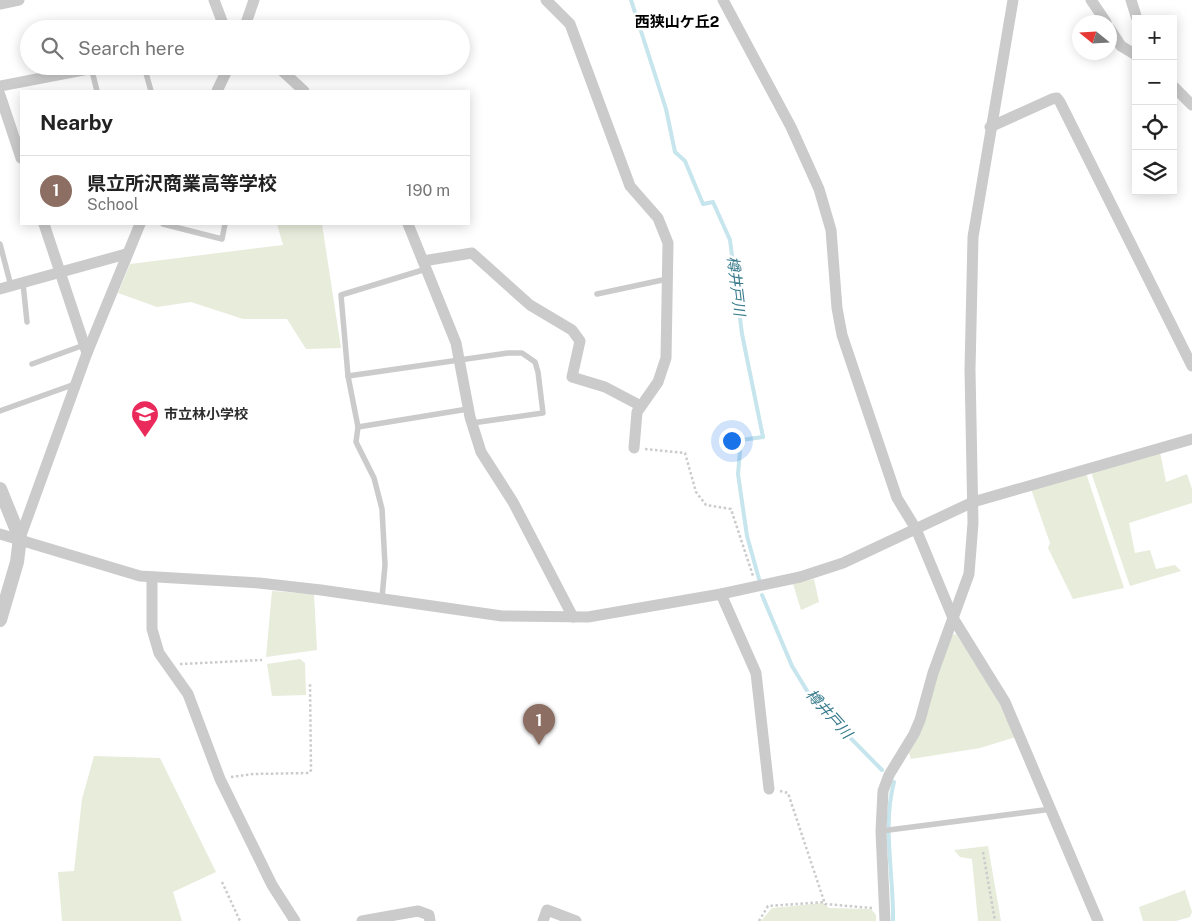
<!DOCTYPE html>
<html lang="en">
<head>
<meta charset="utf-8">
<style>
	:root { --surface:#fff; --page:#f6f6f6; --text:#222; --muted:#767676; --line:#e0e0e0; --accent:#d93025 }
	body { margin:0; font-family:"Public Sans","Noto Sans JP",sans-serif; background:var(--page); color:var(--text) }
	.controls { position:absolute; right:15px; top:15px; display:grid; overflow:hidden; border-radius:0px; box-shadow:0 2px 12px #0003 }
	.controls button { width:45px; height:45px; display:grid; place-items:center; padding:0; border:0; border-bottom:1px solid var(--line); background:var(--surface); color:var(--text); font:25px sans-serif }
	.compass { position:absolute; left:1072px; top:15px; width:45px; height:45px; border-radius:50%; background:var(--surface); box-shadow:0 2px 12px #0003; rotate:288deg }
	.you { position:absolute; left:731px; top:440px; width:18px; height:18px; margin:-12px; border:4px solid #fff; border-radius:50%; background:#1a73e8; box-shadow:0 0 0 8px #1a73e833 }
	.badge { display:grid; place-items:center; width:32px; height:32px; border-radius:50%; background:var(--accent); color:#fff; font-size:16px; font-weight:700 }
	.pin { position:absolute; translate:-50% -41px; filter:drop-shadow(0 1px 2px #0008) }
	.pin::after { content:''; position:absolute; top:26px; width:18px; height:15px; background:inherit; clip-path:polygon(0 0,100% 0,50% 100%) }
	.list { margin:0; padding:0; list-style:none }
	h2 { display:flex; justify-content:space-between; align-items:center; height:65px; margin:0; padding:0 20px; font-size:21px }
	h2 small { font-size:16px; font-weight:400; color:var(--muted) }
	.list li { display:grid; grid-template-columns:32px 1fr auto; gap:15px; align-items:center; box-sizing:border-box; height:70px; padding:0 20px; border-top:1px solid var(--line) }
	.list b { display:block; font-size:19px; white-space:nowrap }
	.list p { margin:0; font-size:16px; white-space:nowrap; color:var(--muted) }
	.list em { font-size:16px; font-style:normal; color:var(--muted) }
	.icon { flex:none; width:28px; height:28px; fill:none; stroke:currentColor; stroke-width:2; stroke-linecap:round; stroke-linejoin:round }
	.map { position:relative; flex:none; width:1192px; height:921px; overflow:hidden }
	.search { position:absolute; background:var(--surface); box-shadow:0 2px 12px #0003; left:20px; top:20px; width:450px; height:55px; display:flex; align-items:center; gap:12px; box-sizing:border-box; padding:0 18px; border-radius:28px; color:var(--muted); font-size:19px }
	.panel { position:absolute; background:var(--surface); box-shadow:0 2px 12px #0003; left:20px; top:90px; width:450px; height:135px; border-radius:0px }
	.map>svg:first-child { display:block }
</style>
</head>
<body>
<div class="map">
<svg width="1192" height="921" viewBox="0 0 1192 921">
	<rect width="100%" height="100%" fill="#fff"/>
	<!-- green -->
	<g fill="#e7ecdb">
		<path d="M 277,224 L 322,224 L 341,348 L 306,349 L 287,319 L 243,319 L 191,302 L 157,307 L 118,293 L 130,264 L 283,245 Z"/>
		<path d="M 1160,452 L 1166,482 L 1187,474 L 1192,489 L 1192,503 L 1129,523 L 1135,553 L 1150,550 L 1156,569 L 1175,565 L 1181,571 L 1130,586 L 1092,475 L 1093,471 Z"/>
		<path d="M 1086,473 L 1124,588 L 1073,599 L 1048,548 L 1050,543 L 1031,489 Z"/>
		<path d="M 814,579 L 819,602 L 801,610 L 793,584 Z"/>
		<path d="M 272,591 L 314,594 L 317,650 L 266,657 Z"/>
		<path d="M 956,634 L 994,693 L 1016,737 L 980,748 L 911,759 L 909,753 L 952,635 Z"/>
		<path d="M 300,659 L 305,663 L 306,695 L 272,696 L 267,664 Z"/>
		<path d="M 94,756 L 160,758 L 216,872 L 173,892 L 182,921 L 62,921 L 58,872 L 74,871 L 82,799 Z"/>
		<path d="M 988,846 L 1001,921 L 978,921 L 972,859 L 960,857 L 954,850 Z"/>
		<path d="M 1185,890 L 1192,912 L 1190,917 L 1176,921 L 1143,921 L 1139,907 Z"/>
		<path d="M 823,903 L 829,908 L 871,909 L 876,915 L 876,921 L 761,921 L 772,908 Z"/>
	</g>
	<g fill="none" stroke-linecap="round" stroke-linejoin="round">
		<!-- stream -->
		<g stroke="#c6e5ed" stroke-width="4">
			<path d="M 631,0 L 666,109 L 675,152 L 685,161 L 703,204 L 713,202 L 730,240 L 742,334 L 763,437 L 741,440 L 738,474 L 747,536 L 759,579"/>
			<path d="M 762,595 L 792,666 L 812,699 L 882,770"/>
			<path d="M 893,921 C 894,875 882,827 894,782"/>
		</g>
		<!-- path -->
		<g stroke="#cbcbcb" stroke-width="2.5" stroke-dasharray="2.5 2.5" stroke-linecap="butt">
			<path d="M 645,449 L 685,453 L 696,492 L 706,505 L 731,509 L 753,576"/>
			<path d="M 180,664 L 262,660"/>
			<path d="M 231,777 L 253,774 L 309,773 L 311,770 L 310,683"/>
			<path d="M 780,791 L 788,793 L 825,904 L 872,908"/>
			<path d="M 983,852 L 995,921"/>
			<path d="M 222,882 L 240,921"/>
			<path d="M 759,921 L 768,906 L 825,902"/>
		</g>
		<!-- service -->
		<g stroke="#cbcbcb" stroke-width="5.5">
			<path d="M 144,66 L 151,91"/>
			<path d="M 91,67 L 97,91"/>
			<path d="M 163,224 L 222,239 L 225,224"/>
			<path d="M 0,244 L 11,286"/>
			<path d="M 23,283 L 27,322"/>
			<path d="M 597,294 L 667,279"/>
			<path d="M 32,364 L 84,345"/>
			<path d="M 348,376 L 508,353 L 522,353 L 535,362 L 538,372 L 543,413 L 472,423"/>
			<path d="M 0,411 L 75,384"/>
			<path d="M 358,427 L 348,376 L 341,295 L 426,269"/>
			<path d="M 382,598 L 385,565 L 382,509 L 374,478 L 356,442 L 358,427 L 468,409"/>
			<path d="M 881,831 L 1052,809"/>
		</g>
		<!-- minor -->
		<g stroke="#cbcbcb" stroke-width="11">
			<path d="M 214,0 L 225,29"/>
			<path d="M 546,0 L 570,24 L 630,186 L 658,218 L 668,243 L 666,358 L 658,382 L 637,412 L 634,448"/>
			<path d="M 723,0 L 791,127 L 819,189 L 831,230 L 837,308 L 842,335 L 897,498 L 916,529 L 953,618 L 1005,702 L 1098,921"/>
			<path d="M 1091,0 L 1106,22"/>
			<path d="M 1131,0 L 1137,19"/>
			<path d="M 0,4 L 19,0"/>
			<path d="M 244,29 L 254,0"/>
			<path d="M 1110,29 L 1121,46 L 1136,55"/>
			<path d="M 277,66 L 304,91"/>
			<path d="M 0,86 L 104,66"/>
			<path d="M 1173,86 L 1192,105"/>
			<path d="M 217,91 L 229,66"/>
			<path d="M 0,95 L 21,158"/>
			<path d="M 990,127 L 1052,99 L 1057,98 L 1060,102 L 1192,366"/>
			<path d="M 44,224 L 87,353"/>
			<path d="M 408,224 L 456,343 L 470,417 L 481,452 L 513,502 L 573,617"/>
			<path d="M 423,261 L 472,253 L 530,305 L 572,330 L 580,341 L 572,377 L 605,387 L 641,406"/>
			<path d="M 0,289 L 126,254"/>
			<path d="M 0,534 L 140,576 L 259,583 L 321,590 L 502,616 L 588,617 L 721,594 L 800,577 L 843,563 L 973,502 L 1192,439"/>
			<path d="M 20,538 L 87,353 L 140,224"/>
			<path d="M 152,577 L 152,629 L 159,653 L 188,694 L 220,779 L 272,885 L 295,921"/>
			<path d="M 721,594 L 756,673 L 769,789"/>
			<path d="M 362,921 L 418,911 L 429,915 L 430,921"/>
			<path d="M 543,921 L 547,910 L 576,921"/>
			<path d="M 885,921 L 881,831 L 883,791 L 889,775 L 914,734 L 920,720 L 933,673 L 969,574 L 973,523 L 970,370 L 973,237 L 1013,0"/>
		</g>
		<!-- tertiary -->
		<path stroke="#cbcbcb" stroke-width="14" d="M 0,489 L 20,538 L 17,562 L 0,620"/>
	</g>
	<!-- icons -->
	<defs>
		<g id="school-pin" transform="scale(1.4375)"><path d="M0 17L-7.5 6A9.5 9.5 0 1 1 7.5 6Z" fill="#eb2a5c" stroke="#fff"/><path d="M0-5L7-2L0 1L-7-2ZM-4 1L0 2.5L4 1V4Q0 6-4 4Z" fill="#fff"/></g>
	</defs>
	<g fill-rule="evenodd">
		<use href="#school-pin" x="145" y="414"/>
	</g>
	<g text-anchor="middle" stroke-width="5" stroke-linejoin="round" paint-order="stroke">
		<!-- poi labels -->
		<g font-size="14" font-weight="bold" fill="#2e2e2e" stroke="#fff" text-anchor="start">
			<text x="164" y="419">市立林小学校</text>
		</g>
		<!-- neighbourhood labels -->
		<g font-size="15" font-weight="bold" fill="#000" stroke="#fff">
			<text x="677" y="27">西狭山ケ丘2</text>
		</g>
		<!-- water labels -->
		<g font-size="15" font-style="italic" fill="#377b8c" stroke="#fff">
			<text transform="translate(736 286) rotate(83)" y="5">樽井戸川</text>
			<text transform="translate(829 714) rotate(48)" y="5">樽井戸川</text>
		</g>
	</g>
</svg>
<div class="controls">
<button>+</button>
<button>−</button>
<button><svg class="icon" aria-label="locate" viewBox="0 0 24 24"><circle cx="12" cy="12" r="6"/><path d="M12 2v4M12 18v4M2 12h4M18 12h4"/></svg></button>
<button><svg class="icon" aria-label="layers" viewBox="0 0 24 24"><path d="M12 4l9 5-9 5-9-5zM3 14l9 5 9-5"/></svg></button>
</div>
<svg class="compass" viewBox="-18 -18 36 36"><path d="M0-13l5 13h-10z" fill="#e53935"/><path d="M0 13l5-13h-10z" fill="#767676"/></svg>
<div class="you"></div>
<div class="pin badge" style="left:539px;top:745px;background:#8d6e63">1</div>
<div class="search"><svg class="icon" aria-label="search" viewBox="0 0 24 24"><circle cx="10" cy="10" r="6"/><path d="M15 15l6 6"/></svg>Search here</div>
<section class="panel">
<h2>Nearby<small></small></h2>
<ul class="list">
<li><span class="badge" style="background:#8d6e63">1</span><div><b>県立所沢商業高等学校</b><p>School</p></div><em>190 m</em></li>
</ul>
</section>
</div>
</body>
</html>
